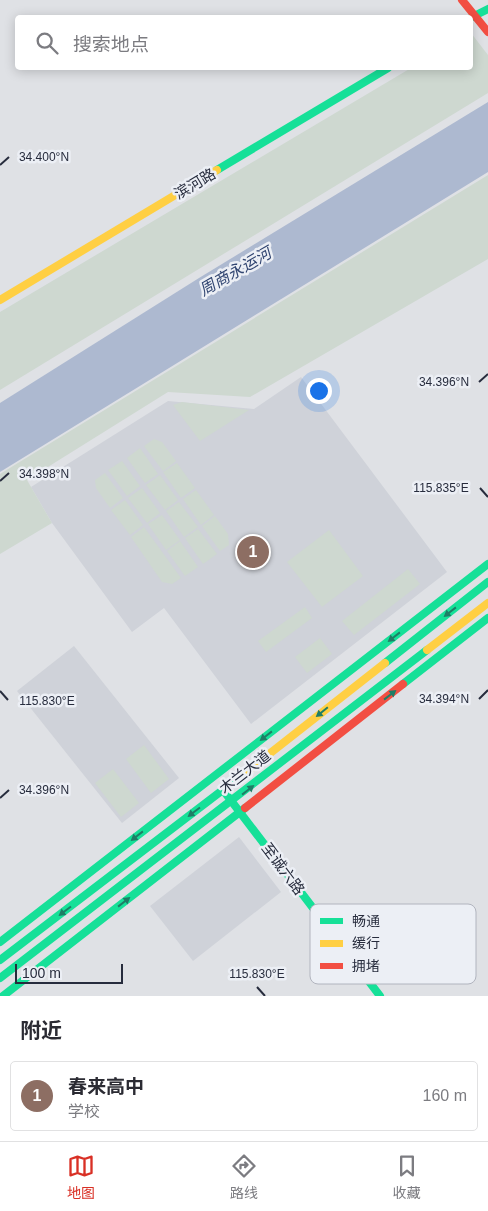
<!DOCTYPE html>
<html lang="zh">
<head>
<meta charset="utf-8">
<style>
	:root { --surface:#fff; --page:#f2f2f3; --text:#2b2b33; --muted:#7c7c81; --line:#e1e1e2; --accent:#d93025 }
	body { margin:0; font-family:Arial,"Noto Sans SC",sans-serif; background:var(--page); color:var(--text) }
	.scale { position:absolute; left:15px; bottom:12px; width:108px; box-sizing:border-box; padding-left:5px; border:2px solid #272c3d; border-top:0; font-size:14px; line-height:18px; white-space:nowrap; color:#272c3d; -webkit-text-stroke:4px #eceff5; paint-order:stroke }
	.you { position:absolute; left:318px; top:390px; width:18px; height:18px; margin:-12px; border:4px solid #fff; border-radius:50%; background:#1a73e8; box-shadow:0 0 0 8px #1a73e833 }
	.badge { display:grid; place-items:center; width:32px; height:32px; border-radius:50%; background:var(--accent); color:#fff; font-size:16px; font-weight:700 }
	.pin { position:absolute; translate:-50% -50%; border:2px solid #fff; box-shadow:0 1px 5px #0006 }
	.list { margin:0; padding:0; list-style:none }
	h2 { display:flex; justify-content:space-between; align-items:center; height:65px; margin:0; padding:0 20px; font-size:21px }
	h2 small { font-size:16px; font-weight:400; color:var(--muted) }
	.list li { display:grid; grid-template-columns:32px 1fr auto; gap:15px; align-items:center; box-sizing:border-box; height:70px; margin:0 10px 10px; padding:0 10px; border:1px solid var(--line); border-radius:5px }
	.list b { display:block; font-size:19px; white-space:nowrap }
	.list p { margin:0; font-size:16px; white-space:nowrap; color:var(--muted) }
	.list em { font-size:16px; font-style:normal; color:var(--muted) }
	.icon { flex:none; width:28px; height:28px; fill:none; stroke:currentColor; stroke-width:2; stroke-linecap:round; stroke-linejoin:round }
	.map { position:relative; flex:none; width:488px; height:996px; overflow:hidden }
	.search { position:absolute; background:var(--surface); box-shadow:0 2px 12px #0003; left:15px; right:15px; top:15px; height:55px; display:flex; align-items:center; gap:12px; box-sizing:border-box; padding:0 18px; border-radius:5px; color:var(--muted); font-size:19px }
	.sheet { height:145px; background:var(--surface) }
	nav { display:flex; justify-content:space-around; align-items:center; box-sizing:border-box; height:70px; border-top:1px solid var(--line); background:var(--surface); font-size:14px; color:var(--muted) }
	nav a { display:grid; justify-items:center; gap:2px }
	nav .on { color:var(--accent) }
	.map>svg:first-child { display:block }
</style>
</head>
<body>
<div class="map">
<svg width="488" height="996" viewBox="0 0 488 996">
	<rect width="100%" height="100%" fill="#dfe1e5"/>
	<!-- built -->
	<g fill="#cfd2d9">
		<path d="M 301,377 L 447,572 L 251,724 L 164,608 L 132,632 L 52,523 L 31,487 L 168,401 L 254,409 Z"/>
		<path d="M 74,646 L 179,778 L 122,823 L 17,691 Z"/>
		<path d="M 239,837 L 281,892 L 193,961 L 150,906 Z"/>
	</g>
	<!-- green -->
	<g fill="#ced8d0">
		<path d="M 471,33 L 488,55 L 488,93 L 0,390 L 0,312 L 411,68 L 470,68 Z"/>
		<path d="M 488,175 L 488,259 L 250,397 L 168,392 L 27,480 L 52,523 L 0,554 L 0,474 Z"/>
		<path d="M 182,402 L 249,410 L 200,441 L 173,405 Z"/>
		<path d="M 154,439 L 162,442 L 176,461 L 163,471 L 144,446 Z"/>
		<path d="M 140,448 L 158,474 L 145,483 L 127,458 Z"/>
		<path d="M 122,461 L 140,486 L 127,496 L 108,470 Z"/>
		<path d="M 177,463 L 195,488 L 181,498 L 163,472 Z"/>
		<path d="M 105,473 L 123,498 L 110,508 L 96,488 L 95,480 Z"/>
		<path d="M 160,475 L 178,500 L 165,510 L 146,485 Z"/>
		<path d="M 142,488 L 160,513 L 147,523 L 128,498 Z"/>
		<path d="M 196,490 L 214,515 L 201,525 L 183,499 Z"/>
		<path d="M 125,500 L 143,525 L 130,535 L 111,510 Z"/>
		<path d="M 179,502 L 198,527 L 184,537 L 166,511 Z"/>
		<path d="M 162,515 L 180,540 L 166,550 L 148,524 Z"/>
		<path d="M 215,516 L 228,534 L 229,545 L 220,551 L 202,526 Z"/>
		<path d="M 144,527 L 181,578 L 172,584 L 162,582 L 131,537 Z"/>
		<path d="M 198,529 L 217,554 L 203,564 L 185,538 Z"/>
		<path d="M 329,530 L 363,576 L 322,607 L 287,562 Z"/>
		<path d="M 180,541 L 198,567 L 185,576 L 167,551 Z"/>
		<path d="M 408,569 L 420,584 L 354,635 L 342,621 Z"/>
		<path d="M 305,607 L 312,618 L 266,652 L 258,641 Z"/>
		<path d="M 320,638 L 332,654 L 307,673 L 295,657 Z"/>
		<path d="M 144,745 L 169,779 L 151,793 L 126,759 Z"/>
		<path d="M 113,769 L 139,803 L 121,817 L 95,783 Z"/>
	</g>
	<!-- water -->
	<path fill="#adb9d0" d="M 488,102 L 488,172 L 0,472 L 0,403 L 199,278 Z"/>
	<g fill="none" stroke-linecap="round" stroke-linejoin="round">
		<!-- fast -->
		<g stroke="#16e098" stroke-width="8">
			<path d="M 472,17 L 488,9"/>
			<path d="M 217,170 L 388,68"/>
			<path d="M 385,663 L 488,582"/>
			<path d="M 403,684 L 488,618"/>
			<path d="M 223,790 L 380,996"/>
			<path d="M 0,942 L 488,564"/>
			<path d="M 0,960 L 245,773"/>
			<path d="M 0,978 L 427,650"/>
			<path d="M 3,996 L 245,808"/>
		</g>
		<!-- slow -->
		<g stroke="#ffcf43" stroke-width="8">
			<path d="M 0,300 L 217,170"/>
			<path d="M 427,650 L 488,603"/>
			<path d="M 245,773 L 385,663"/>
		</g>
		<!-- jam -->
		<g stroke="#f24e42" stroke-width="8">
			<path d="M 462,0 L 488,32"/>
			<path d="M 245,808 L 403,684"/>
		</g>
	</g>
	<!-- one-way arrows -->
	<defs><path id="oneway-solid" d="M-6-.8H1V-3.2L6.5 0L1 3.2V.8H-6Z" transform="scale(1.25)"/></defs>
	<g fill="#1f7d66">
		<use href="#oneway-solid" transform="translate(450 612) rotate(142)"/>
		<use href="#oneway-solid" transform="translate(394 637) rotate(142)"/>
		<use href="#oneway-solid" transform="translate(390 695) rotate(-38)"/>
		<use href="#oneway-solid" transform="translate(322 712) rotate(141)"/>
		<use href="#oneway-solid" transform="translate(266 736) rotate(142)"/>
		<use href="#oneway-solid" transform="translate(248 790) rotate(-38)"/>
		<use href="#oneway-solid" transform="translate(194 812) rotate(143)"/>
		<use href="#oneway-solid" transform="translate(137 836) rotate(142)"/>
		<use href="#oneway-solid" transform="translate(124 902) rotate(-38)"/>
		<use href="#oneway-solid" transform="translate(65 911) rotate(143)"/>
	</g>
	<!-- ticks -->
	<path fill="none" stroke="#272c3d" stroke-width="2" d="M 0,165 L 9,157M 479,382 L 488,374M 0,481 L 9,473M 480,488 L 488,497M 0,691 L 8,700M 479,699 L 488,690M 0,798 L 9,790M 257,987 L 265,996"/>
	<g text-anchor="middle" stroke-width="5" stroke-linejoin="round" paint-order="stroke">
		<!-- street labels -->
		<g font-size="15" fill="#272c3d" stroke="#eceff5">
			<text transform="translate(195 184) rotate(-31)" y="5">滨河路</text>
			<text transform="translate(245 772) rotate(-38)" y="5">木兰大道</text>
			<text transform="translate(283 869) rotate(53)" y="5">至诚六路</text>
		</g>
		<!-- water labels -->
		<g font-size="16" font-style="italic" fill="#314571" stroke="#eceff5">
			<text transform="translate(235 271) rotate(-30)" y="6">周商永运河</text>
		</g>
	</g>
	<!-- legend -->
	<rect x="310" y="904" width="166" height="80" rx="8" fill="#eceff5" stroke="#b1b4be" stroke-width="1"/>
	<rect x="320" y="918" width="23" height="6" fill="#16e098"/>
	<rect x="320" y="940" width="23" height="7" fill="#ffcf43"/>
	<rect x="320" y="963" width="23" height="6" fill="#f24e42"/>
	<g font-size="14" fill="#272c3d">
		<text x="352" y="926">畅通</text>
		<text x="352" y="948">缓行</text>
		<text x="352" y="971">拥堵</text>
	</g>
	<g font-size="12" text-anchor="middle" fill="#272c3d" stroke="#eceff5" stroke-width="5" stroke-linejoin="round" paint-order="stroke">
		<text x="44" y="161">34.400°N</text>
		<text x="444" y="386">34.396°N</text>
		<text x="44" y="478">34.398°N</text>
		<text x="441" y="492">115.835°E</text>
		<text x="444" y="703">34.394°N</text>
		<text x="47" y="705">115.830°E</text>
		<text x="44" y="794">34.396°N</text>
		<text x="257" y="978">115.830°E</text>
	</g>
</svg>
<div class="scale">100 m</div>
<div class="you"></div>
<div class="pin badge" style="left:253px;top:552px;background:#8d6e63">1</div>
<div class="search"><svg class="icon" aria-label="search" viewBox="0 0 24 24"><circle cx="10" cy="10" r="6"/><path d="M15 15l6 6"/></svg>搜索地点</div>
</div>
<section class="sheet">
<h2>附近<small></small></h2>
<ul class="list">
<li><span class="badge" style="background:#8d6e63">1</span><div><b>春来高中</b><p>学校</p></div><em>160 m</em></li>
</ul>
</section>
<nav>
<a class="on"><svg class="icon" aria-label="map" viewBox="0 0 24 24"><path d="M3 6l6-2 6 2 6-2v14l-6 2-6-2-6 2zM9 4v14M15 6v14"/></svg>地图</a>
<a><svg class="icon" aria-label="directions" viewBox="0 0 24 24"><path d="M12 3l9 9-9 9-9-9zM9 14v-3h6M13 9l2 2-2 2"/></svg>路线</a>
<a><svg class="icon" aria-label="saved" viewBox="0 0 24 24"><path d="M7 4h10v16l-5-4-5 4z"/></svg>收藏</a>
</nav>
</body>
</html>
